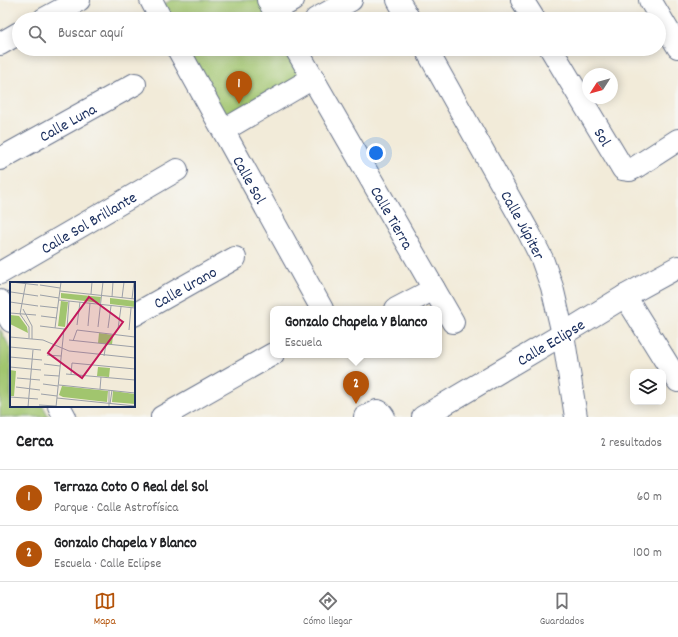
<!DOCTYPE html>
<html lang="es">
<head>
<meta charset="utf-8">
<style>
	:root { --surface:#fff; --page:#f2f2f2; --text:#202124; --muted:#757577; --line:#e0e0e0; --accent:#b45309 }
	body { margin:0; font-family:Dekko,sans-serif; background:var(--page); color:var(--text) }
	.controls { position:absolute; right:12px; bottom:12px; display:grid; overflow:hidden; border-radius:8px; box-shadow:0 2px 10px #0003 }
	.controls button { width:36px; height:36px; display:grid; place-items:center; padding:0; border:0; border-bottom:1px solid var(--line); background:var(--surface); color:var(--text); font:20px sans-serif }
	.compass { position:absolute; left:582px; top:68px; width:36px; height:36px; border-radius:50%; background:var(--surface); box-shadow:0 2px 10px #0003; rotate:234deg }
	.you { position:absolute; left:376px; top:153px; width:14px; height:14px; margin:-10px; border:3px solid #fff; border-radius:50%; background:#1a73e8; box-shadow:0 0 0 6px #1a73e833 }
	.badge { display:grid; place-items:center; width:26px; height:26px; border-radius:50%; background:var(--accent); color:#fff; font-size:13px; font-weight:700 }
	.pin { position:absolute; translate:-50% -33px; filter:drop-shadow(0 1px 2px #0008) }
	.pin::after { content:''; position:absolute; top:21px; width:14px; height:12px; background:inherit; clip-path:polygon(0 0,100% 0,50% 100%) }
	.popup { position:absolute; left:270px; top:306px; width:172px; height:52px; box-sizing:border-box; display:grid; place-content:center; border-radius:8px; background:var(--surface); filter:drop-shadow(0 1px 3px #0005); font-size:13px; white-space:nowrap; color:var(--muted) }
	.popup b { font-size:15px; color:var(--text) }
	.popup::after { content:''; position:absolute; left:50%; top:100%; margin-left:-8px; border:8px solid transparent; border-top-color:var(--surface) }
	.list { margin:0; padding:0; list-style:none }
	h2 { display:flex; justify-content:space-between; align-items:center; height:52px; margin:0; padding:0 16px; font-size:17px }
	h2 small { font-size:13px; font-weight:400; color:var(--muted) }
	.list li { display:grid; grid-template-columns:26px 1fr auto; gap:12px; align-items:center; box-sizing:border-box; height:56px; padding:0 16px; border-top:1px solid var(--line) }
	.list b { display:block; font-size:15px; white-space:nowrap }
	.list p { margin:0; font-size:13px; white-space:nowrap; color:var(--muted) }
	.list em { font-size:13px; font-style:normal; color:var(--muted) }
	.icon { flex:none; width:22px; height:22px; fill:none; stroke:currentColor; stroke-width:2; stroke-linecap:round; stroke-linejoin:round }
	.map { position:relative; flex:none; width:678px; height:417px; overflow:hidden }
	.search { position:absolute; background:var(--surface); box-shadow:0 2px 10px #0003; left:12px; right:12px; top:12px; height:44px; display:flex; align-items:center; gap:10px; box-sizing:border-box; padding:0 14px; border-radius:22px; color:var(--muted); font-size:15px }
	.sheet { height:164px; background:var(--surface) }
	nav { display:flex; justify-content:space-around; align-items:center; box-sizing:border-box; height:56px; border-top:1px solid var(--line); background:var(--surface); font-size:11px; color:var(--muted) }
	nav a { display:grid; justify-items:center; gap:2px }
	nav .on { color:var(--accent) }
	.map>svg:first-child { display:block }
</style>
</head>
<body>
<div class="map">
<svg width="678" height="417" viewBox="0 0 678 417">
	<rect width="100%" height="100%" fill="#f6f6f2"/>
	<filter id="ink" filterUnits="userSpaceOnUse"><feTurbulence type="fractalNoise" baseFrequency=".025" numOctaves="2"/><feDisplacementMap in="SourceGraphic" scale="8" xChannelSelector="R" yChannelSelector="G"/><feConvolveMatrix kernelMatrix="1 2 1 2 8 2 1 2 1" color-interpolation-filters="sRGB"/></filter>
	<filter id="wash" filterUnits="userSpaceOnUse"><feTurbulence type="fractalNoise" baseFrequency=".012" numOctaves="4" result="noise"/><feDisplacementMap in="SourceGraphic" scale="16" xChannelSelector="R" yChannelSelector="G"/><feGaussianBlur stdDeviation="0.9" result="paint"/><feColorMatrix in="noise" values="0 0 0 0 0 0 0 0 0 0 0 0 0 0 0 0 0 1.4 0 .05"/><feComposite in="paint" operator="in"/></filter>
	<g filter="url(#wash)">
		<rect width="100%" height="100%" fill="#f2ebd9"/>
		<!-- green -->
		<g fill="#a1c56e" stroke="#5e7a66">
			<path d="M 171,0 L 268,0 L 279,19 L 161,19 L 156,9 Z"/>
			<path d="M 178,49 L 296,49 L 313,78 L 224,130 Z"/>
			<path d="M 0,329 L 11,349 L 11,406 L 43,406 L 49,417 L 0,417 Z"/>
		</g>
	</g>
	<g filter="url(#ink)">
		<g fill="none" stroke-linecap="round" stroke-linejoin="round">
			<!-- minor casing -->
			<g stroke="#667189" stroke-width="24">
				<g id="minor">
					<path d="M 151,0 L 161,19"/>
					<path d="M 268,0 L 279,19"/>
					<path d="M 398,0 L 409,19"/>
					<path d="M 522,0 L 534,19"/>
					<path d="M 650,0 L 678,47"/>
					<path d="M 274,11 L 293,0"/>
					<path d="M 44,19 L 79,0"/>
					<path d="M 316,19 L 351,0"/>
					<path d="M 0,44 L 19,33"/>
					<path id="s1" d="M 178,49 L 322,309"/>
					<path id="s2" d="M 296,49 L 453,322"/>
					<path id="s3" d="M 426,49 L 529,233 L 542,259 L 552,287 L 563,334 L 576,417"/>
					<path id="s4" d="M 551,49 L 623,169 L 630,170 L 636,167 L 678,140"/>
					<path d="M 224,130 L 313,78"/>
					<path id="s5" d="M 0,159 L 135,84"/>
					<path id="s6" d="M 0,273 L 177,170"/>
					<path d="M 625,296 L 678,381"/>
					<path d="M 0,301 L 11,321"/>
					<path d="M 396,309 L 434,289"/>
					<path id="s7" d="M 134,315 L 235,258"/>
					<path d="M 59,406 L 65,417"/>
					<path d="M 162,417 L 273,354"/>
					<path d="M 365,417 L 377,411 C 380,411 382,414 384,417"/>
					<path id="s8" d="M 423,417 L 563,334 L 625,296 L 678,267"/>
				</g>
			</g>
			<!-- minor -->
			<use href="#minor" stroke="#fff" stroke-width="22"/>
		</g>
	</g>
	<g text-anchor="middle" stroke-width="3.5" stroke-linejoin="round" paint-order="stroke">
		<!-- street labels -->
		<g font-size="16" fill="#1b2f5e" stroke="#f6f6f2">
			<text dy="6" stroke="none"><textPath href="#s5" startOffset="77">Calle Luna</textPath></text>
			<text dy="6" stroke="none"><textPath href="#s4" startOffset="102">Sol</textPath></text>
			<text dy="6" stroke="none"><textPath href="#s1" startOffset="149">Calle Sol</textPath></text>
			<text dy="6" stroke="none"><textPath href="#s2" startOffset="194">Calle Tierra</textPath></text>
			<text dy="6" stroke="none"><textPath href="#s6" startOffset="102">Calle Sol Brillante</textPath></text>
			<text dy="6" stroke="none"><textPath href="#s3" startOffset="201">Calle Júpiter</textPath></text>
			<text dy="6" stroke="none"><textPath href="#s7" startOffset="58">Calle Urano</textPath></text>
			<text dy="6" stroke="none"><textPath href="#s8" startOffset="148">Calle Eclipse</textPath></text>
		</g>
	</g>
	<!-- overview -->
	<g transform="translate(10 282)">
		<rect width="125" height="125" fill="#f2ebd9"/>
		<path d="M 51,11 L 91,15 L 90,21 L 51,16 ZM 100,16 L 125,19 L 125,25 L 100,22 ZM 51,19 L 58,20 L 55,45 L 48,44 ZM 0,33 L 9,34 L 17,45 L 18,51 L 0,42 ZM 89,51 L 103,53 L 102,63 L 88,61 ZM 88,85 L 100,86 L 99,95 L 87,94 ZM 0,88 L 6,89 L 4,114 L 0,114 ZM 52,104 L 98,109 L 97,120 L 53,115 L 49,113 ZM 103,109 L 125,112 L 125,122 L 102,120 Z" fill="#a1c56e"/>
		<path fill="none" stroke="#9ca0a8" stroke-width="1" d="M 1,0 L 28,3M 16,0 L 10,32 L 19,45 L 19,56M 30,3 L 50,6M 50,9 L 125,17M 1,10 L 28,14M 81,12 L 82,0M 30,13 L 49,16M 102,15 L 103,0M 112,16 L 114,0M 122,17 L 124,0M 49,18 L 125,26M 0,20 L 28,24M 30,24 L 48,26M 13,27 L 22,44 L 22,57M 0,31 L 26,33M 31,34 L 47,36M 67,43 L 70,20M 30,44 L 54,47M 78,44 L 80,21M 88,45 L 93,0M 45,46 L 51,0M 98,46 L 101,24M 108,47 L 111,25M 119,48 L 121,26M 0,55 L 33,58 L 59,69 L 125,76M 59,58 L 125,65M 63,59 L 67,48 L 125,55M 0,65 L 31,68M 37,73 L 51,74M 94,74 L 96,62M 0,75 L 32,78M 34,82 L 50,84M 0,85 L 31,88M 56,92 L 125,98M 61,92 L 62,81 L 125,87M 34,93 L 49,94M 7,96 L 30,98M 33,102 L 48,104M 49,103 L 125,111M 6,105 L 30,108M 90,107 L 91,95M 99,108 L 99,125M 31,112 L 47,114M 0,115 L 28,117M 47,116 L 125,124M 100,122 L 102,108M 29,123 L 46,124M 18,125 L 23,68M 46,125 L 54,47 L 57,46 L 59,19"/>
		<path fill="#c2185b" fill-opacity="0.15" stroke="#c2185b" stroke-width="2" d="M 79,15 L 113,40 L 72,96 L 38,71 Z"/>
		<rect width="125" height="125" fill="none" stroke="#1b2f5e" stroke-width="2"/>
	</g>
</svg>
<div class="controls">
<button><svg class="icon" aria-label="layers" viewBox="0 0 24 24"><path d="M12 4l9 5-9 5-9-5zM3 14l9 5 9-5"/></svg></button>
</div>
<svg class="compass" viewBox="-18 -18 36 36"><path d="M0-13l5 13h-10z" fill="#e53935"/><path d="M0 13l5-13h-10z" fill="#757577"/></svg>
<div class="you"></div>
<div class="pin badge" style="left:239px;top:104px">1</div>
<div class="pin badge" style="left:356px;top:404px">2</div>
<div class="popup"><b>Gonzalo Chapela Y Blanco</b>Escuela</div>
<div class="search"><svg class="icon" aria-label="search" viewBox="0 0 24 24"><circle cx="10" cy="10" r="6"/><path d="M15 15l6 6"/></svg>Buscar aquí</div>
</div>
<section class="sheet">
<h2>Cerca<small>2 resultados</small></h2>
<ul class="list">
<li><span class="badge">1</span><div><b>Terraza Coto O Real del Sol</b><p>Parque · Calle Astrofísica</p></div><em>60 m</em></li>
<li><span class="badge">2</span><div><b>Gonzalo Chapela Y Blanco</b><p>Escuela · Calle Eclipse</p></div><em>100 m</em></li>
</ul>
</section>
<nav>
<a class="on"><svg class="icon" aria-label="map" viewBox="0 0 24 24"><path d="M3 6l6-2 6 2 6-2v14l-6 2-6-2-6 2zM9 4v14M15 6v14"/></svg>Mapa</a>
<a><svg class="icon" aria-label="directions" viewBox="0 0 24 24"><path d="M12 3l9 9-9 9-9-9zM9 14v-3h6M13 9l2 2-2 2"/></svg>Cómo llegar</a>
<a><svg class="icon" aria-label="saved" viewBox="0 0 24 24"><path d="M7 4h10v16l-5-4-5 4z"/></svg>Guardados</a>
</nav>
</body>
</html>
